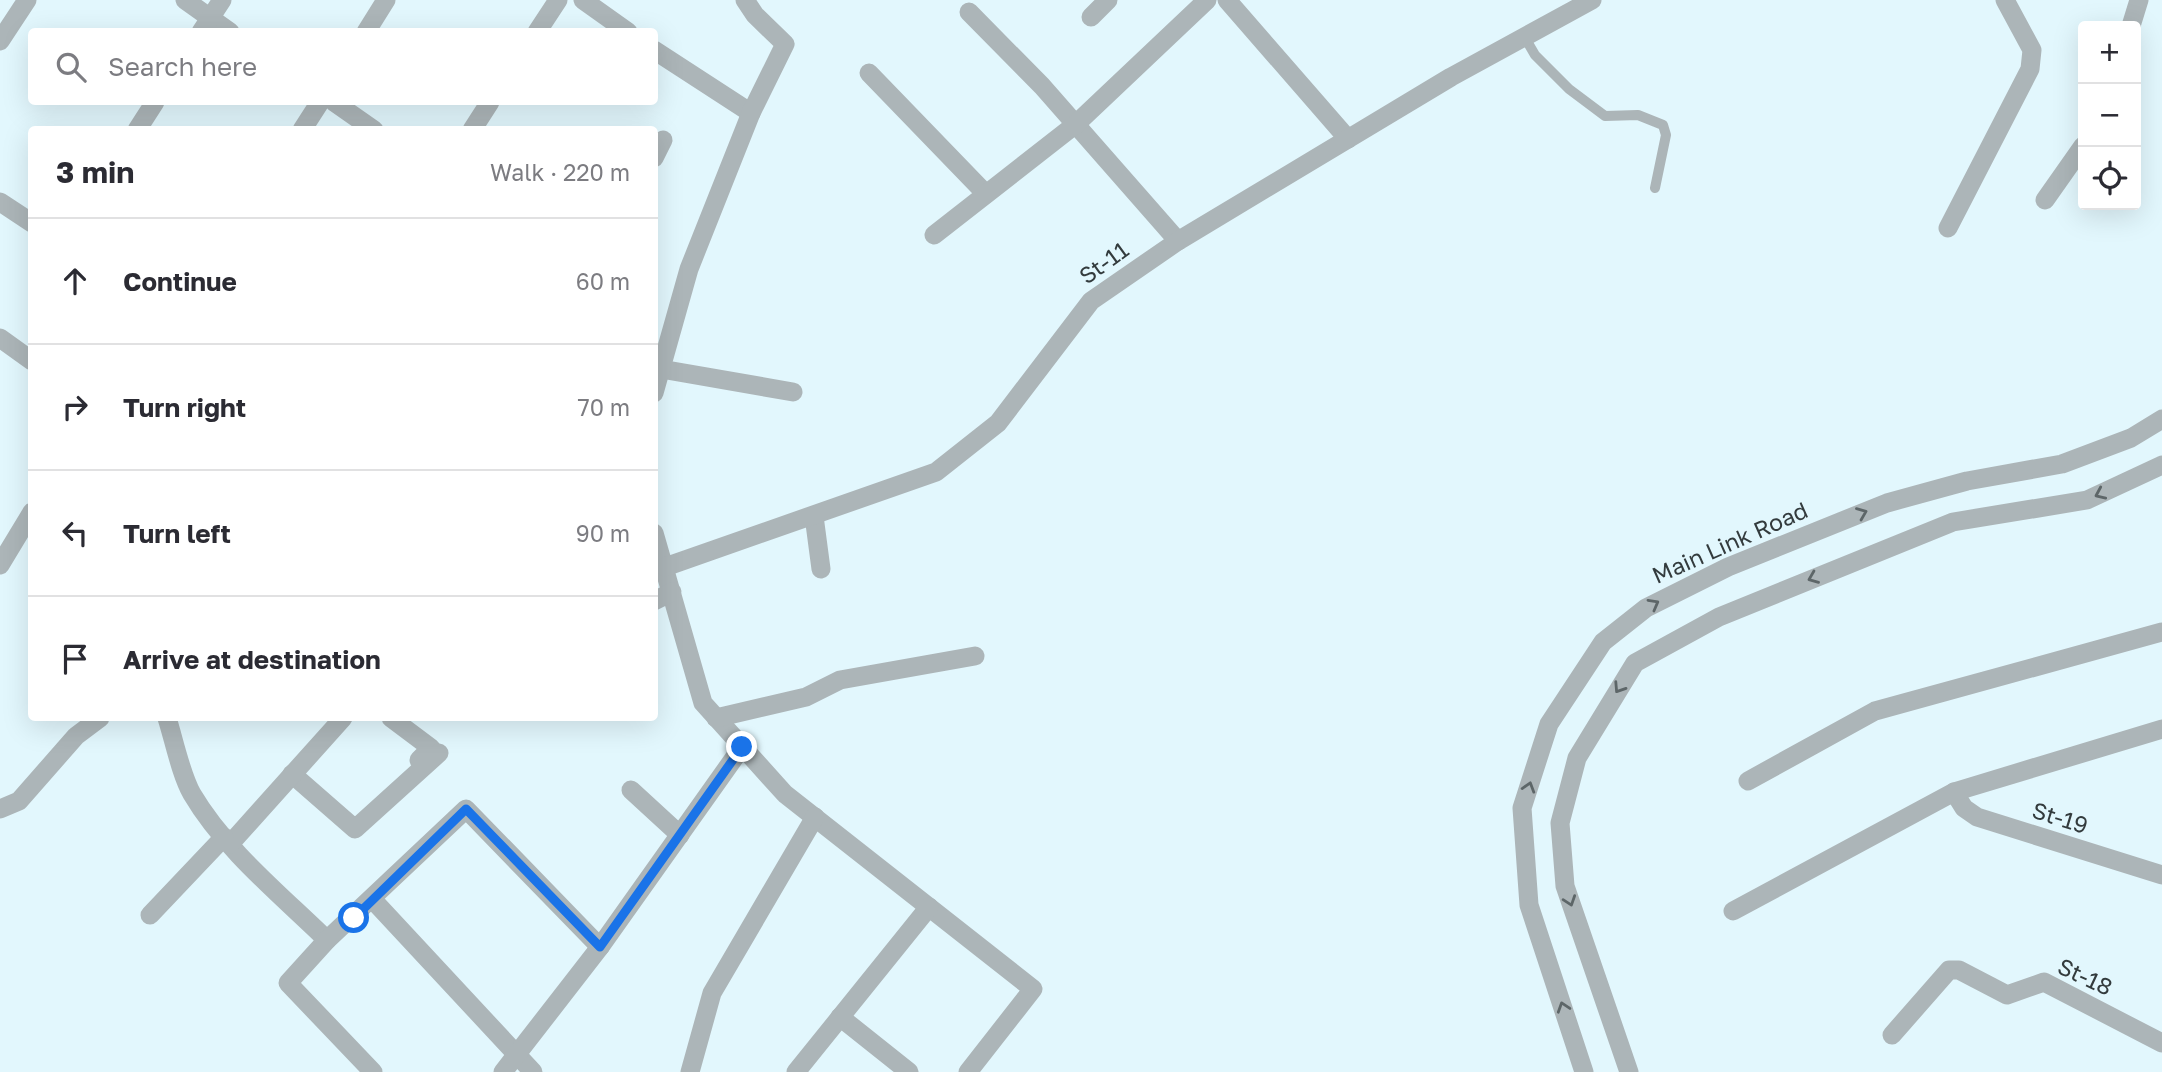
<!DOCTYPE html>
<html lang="en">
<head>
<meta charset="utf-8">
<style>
	:root { --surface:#fff; --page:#f2f2f3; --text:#2b2b33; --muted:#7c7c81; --line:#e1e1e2 }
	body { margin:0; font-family:"Golos Text",sans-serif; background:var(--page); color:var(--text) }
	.controls { position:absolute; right:21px; top:21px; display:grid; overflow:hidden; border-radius:7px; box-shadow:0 7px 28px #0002 }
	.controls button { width:63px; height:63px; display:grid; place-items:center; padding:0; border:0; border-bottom:2px solid var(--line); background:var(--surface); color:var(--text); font:35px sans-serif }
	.stop { position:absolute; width:21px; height:21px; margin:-16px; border:5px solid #1a73e8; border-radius:50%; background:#fff }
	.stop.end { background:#1a73e8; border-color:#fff; box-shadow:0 2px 7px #0008 }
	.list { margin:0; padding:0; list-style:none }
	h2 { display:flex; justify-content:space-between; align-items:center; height:91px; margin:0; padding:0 28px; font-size:30px }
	h2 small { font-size:23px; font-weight:400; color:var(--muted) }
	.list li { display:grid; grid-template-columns:46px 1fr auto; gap:21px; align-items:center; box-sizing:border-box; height:126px; padding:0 28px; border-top:2px solid var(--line) }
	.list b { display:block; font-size:26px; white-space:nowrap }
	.list em { font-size:23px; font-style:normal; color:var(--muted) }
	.icon { flex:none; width:38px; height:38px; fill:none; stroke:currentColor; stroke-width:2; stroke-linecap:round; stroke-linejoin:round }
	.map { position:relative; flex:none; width:2162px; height:1072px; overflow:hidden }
	.search { position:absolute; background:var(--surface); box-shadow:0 7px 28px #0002; left:28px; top:28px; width:630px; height:77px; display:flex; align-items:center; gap:18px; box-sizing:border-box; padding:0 24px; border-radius:7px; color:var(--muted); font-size:26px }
	.panel { position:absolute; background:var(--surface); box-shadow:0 7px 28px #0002; left:28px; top:126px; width:630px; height:595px; border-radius:7px }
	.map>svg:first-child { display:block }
</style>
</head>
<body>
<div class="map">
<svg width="2162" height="1072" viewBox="0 0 2162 1072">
	<rect width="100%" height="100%" fill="#e2f7fd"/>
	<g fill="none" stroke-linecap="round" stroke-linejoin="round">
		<!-- service -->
		<path stroke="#acb5b8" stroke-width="10" d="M 1524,36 L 1535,55 L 1569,89 L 1605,116 L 1638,115 L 1663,125 L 1666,135 L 1655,188"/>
		<!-- minor -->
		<g stroke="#acb5b8" stroke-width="19">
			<path d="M 185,0 L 230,32"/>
			<path d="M 583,0 L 628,32"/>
			<path d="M 1227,0 L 1348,139"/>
			<path d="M 969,12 L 1042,86 L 1178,241"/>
			<path d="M 1091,17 L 1108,0"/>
			<path d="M 2131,26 L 2139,0"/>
			<path d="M 201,32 L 222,0"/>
			<path d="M 366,32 L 386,0"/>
			<path d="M 537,32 L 558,0"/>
			<path d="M 0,41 L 27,0"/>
			<path d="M 654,50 L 751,113"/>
			<path d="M 869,73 L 986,194"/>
			<path d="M 334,102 L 374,130"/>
			<path d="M 137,130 L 155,102"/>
			<path d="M 302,130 L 320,102"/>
			<path d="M 472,130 L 490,102"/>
			<path d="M 654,158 L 663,140"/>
			<path d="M 2045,200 L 2083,146"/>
			<path d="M 0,202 L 32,223"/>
			<path d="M 1948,228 L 2030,69 L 2032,50 L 2005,0"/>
			<path d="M 934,235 L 1076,124 L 1207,0"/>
			<path d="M 0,338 L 32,361"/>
			<path d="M 661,369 L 793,392"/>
			<path d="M 654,393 L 689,269 L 751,113 L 785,44 L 755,15 L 745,0"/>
			<path d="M 814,516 L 821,569"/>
			<path d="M 654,533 L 703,703 L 785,794 L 1033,989 L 968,1072"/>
			<path d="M 0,565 L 32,512"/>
			<path d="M 665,567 L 936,472 L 998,423 L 1091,301 L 1178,241 L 1451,77 L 1592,0"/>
			<path d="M 654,601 L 672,592"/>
			<path d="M 167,718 C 174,740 181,775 192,794 C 225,850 281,895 327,940"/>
			<path d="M 391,718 L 431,748 L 419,760"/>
			<path d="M 716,718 L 806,697 L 840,680 L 975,656"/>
			<path d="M 292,774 L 355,829 L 439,753"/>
			<path d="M 1748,781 L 1875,711 L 2162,632"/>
			<path d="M 631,790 L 680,835"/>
			<path d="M 1954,792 L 1964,808 L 1977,817 L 2162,875"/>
			<path d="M 0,809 L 19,801 L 76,736 L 100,718"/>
			<path d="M 230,844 L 343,718"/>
			<path d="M 373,900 L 533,1072"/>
			<path d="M 1733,911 L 1954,792 L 2162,729"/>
			<path d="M 150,915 L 224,837"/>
			<path d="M 840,1017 L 909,1072"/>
			<path d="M 1892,1035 L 1949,970 L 1959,970 L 2007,995 L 2044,982 L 2162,1043"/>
			<path d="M 373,1072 L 288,983 L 327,940 L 466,809 L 600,947"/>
			<path d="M 503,1072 L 600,947 L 742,747"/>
			<path d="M 690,1072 L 712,993 L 815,817"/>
			<path d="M 796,1072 L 929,907"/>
		</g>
		<!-- tertiary -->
		<g stroke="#acb5b8" stroke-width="19">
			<path d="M 1584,1072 L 1529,905 L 1522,808 L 1549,724 L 1603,642 L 1646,608 L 1728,567 L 1887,503 L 1967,481 L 2062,464 L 2131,438 L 2162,419"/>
			<path d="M 1629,1072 L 1565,886 L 1560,823 L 1577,758 L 1635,663 L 1719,617 L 1953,522 L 2087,500 L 2162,465"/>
		</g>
	</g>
	<!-- one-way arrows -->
	<defs><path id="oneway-chevron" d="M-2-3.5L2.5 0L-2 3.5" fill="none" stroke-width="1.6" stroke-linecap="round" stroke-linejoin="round" transform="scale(1.75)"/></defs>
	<g stroke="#5d6668">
		<use href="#oneway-chevron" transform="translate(2100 494) rotate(156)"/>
		<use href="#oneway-chevron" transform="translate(1862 513) rotate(-22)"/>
		<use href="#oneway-chevron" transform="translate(1813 578) rotate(158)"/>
		<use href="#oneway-chevron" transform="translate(1654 604) rotate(-29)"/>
		<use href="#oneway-chevron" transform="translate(1619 688) rotate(123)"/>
		<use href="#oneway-chevron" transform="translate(1529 787) rotate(-73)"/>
		<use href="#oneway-chevron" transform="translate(1570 901) rotate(71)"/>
		<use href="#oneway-chevron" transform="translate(1563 1007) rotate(-108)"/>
	</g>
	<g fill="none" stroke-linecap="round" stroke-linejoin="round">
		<!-- route -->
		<path stroke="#1a73e8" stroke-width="9" d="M 354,918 L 466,809 L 600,947 L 742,747"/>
	</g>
	<g text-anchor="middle" stroke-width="5" stroke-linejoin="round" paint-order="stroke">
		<!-- street labels -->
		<g font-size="23" fill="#333b3d" stroke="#e2f7fd">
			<text transform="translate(1104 263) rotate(-36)" y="8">St-11</text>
			<text transform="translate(1730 543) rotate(-24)" y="8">Main Link Road</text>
			<text transform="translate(2060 818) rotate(17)" y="8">St-19</text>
			<text transform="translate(2085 977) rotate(25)" y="8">St-18</text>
		</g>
	</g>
</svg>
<div class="controls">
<button>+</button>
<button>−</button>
<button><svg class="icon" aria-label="locate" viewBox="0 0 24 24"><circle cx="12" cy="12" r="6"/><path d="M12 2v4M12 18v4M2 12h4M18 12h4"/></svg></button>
</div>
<div class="stop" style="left:354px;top:918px"></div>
<div class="stop end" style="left:742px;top:747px"></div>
<div class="search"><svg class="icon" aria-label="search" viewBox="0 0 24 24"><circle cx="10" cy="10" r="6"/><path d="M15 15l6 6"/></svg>Search here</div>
<section class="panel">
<h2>3 min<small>Walk · 220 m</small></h2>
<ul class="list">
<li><svg class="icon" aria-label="ahead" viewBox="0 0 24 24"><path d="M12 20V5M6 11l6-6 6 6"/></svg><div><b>Continue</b></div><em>60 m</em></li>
<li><svg class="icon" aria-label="right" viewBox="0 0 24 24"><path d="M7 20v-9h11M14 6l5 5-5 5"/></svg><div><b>Turn right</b></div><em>70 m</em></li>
<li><svg class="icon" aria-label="left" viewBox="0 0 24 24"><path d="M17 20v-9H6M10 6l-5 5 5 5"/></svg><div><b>Turn left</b></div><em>90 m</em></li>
<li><svg class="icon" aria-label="arrive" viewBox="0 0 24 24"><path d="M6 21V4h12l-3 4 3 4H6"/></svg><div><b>Arrive at destination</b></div></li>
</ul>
</section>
</div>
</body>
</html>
